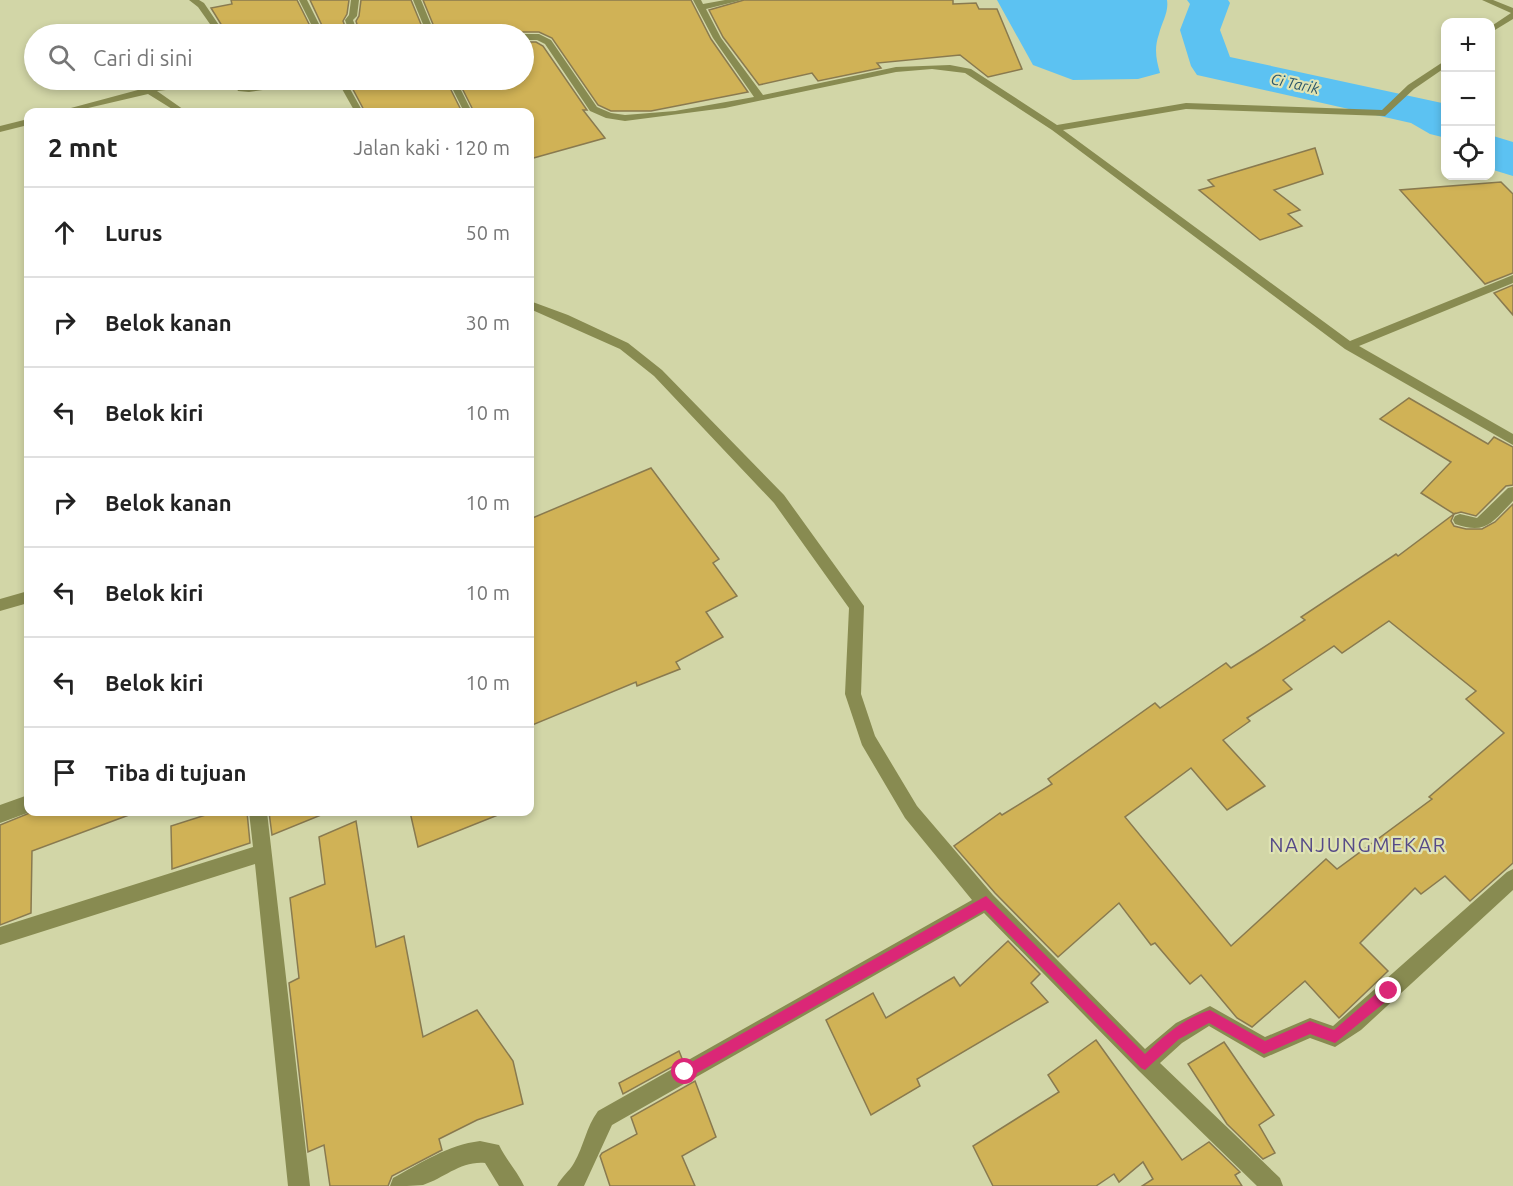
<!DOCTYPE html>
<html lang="id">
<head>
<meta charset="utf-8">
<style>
	:root { --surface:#fff; --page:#f2f2f2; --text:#222; --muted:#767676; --line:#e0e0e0 }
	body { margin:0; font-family:Ubuntu,sans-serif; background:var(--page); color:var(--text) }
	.controls { position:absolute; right:18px; top:18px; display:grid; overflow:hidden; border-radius:12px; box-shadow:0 3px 9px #0003 }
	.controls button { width:54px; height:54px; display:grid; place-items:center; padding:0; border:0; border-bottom:2px solid var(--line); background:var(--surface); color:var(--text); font:30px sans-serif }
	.stop { position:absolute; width:18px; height:18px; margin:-14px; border:4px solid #db2777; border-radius:50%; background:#fff }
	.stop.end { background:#db2777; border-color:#fff; box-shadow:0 2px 6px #0008 }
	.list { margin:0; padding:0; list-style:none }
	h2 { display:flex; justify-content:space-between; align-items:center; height:78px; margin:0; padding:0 24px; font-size:26px }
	h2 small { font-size:20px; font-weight:400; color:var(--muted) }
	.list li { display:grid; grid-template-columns:39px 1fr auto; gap:18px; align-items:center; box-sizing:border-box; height:90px; padding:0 24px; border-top:2px solid var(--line) }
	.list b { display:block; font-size:22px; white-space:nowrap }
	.list em { font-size:20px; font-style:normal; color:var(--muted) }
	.icon { flex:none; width:33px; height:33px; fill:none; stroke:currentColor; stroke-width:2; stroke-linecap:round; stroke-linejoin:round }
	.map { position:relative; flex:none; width:1513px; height:1186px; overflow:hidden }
	.search { position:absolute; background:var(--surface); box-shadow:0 3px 9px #0003; left:24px; top:24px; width:510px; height:66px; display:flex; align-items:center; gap:15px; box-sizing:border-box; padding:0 21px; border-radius:33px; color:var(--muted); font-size:22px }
	.panel { position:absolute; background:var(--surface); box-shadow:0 3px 9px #0003; left:24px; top:108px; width:510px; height:708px; border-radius:12px }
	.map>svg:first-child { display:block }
</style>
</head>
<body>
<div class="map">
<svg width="1513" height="1186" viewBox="0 0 1513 1186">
	<rect width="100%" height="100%" fill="#d2d6a7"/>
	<!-- water -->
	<path fill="#5cc2f2" d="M 997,0 L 1167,0 C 1169,12 1162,22 1159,34 C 1154,48 1156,59 1160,73 L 1138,79 L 1073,80 L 1033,65 Z"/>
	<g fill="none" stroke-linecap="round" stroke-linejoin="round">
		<!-- river -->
		<g fill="#5cc2f2" fill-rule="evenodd">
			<path d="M 1187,0 L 1228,0 L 1230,3 L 1220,30 L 1230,57 L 1442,103 L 1446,105 L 1446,138 L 1430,134 L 1411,123 L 1197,75 L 1191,66 L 1180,30 L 1190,4 Z"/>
			<path d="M 1490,135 L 1513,142 L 1513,176 L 1490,169 Z"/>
		</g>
	</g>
	<!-- building -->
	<g fill="#d0b256" stroke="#897a4f" stroke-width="1.5" fill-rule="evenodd">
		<path d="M 231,0 L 297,0 L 314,34 L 227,34 L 211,8 L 232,4 Z"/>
		<path d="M 310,0 L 349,0 L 347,14 L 343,21 L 348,34 L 326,34 Z"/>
		<path d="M 361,0 L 411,0 L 425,34 L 360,34 L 356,21 L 359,16 Z"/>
		<path d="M 423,0 L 691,0 L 711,39 L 748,92 L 651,111 L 611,111 L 598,105 L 552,38 L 539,32 L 523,32 L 521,34 L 437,34 Z"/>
		<path d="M 744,0 L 953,0 L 953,4 L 976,3 L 979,9 L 997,9 L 1022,69 L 988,77 L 960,55 L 877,63 L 881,68 L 818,81 L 812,73 L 759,85 L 723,37 L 709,10 Z"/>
		<path d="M 524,42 L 536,42 L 543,46 L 587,110 L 583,110 L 605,138 L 530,159 L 530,112 L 474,112 L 458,80 L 524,80 Z"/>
		<path d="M 348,80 L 446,80 L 462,112 L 365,112 Z"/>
		<path d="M 1315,148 L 1323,174 L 1274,190 L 1300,210 L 1288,214 L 1302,226 L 1260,240 L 1199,190 L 1214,186 L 1208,180 Z"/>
		<path d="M 1501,182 L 1513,194 L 1513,273 L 1485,284 L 1400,190 Z"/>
		<path d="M 1513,285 L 1513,315 L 1494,293 Z"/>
		<path d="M 1409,398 L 1488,444 L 1494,437 L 1513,447 L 1513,485 L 1506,486 L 1476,516 L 1461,512 L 1454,514 L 1421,493 L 1451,462 L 1380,419 Z"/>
		<path d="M 651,468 L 719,559 L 713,563 L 737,596 L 706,612 L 723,637 L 676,662 L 680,669 L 637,686 L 636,682 L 530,726 L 530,519 Z"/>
		<path d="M 1513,504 L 1513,863 L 1470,901 L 1445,876 L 1421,894 L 1415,888 L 1360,943 L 1388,971 L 1339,1018 L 1305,981 L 1252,1027 L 1237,1018 L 1201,975 L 1190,984 L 1155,943 L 1151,945 L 1119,903 L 1058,957 L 995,893 L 954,846 L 1000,813 L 1002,815 L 1052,784 L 1048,779 L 1155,703 L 1160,708 L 1226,663 L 1231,668 L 1255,653 L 1305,620 L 1301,617 L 1396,554 L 1398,556 L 1454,514 L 1451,521 L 1454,526 L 1466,529 L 1482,529 L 1495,522 ZM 1389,621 L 1476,691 L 1466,699 L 1504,733 L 1429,797 L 1432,799 L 1337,869 L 1326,859 L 1231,946 L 1125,817 L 1191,768 L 1227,810 L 1265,786 L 1223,740 L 1250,721 L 1247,718 L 1292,689 L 1283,680 L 1334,646 L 1342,653 Z"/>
		<path d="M 32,812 L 128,812 L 129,815 L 32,851 L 31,913 L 0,925 L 0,825 Z"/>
		<path d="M 215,812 L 247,812 L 250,843 L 172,869 L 171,826 Z"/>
		<path d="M 269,812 L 326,812 L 326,813 L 272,835 Z"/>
		<path d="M 410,812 L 503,812 L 503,813 L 418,847 Z"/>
		<path d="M 356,821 L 376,947 L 404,936 L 423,1037 L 477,1010 L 513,1061 L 523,1104 L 477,1120 L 439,1139 L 442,1150 L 392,1176 L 388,1186 L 330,1186 L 324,1145 L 308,1152 L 289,983 L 299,978 L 290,898 L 325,884 L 319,837 Z"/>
		<path d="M 1008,941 L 1040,974 L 1031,983 L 1048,1002 L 917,1079 L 920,1086 L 871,1115 L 826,1020 L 873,993 L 886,1018 L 954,977 L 960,986 Z"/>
		<path d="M 1096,1040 L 1182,1160 L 1209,1142 L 1240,1172 L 1235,1175 L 1242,1186 L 1142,1186 L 1153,1179 L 1143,1162 L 1119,1182 L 1114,1174 L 1096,1186 L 993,1186 L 973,1146 L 1059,1092 L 1048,1075 Z"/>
		<path d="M 1224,1042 L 1274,1115 L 1259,1125 L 1275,1153 L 1263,1159 L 1227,1124 L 1188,1064 Z"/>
		<path d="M 679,1051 L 683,1061 L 623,1094 L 619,1083 Z"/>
		<path d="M 695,1081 L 716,1137 L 682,1156 L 695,1186 L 610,1186 L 600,1156 L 602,1153 L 637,1134 L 631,1117 Z"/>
	</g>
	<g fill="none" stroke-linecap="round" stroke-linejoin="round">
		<!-- minor -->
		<g fill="#888b51" fill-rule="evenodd">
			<path d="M 189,0 L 199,0 L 204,3 L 225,34 L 217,34 L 198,7 Z"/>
			<path d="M 299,0 L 307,0 L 324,34 L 316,34 Z"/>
			<path d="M 351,0 L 359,0 L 357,16 L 353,20 L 358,34 L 350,34 L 345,20 L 349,15 Z"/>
			<path d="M 413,0 L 421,0 L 435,34 L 427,34 Z"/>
			<path d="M 693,0 L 701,0 L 703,4 L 725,0 L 742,0 L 706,9 L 721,38 L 763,95 L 896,67 L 950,65 L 971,69 L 1057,125 L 1186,103 L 1382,110 L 1408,85 L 1446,60 L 1446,67 L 1414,89 L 1385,116 L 1186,109 L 1063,130 L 1350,341 L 1513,275 L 1513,283 L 1359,346 L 1513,434 L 1513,445 L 1345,349 L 1052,130 L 965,73 L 932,69 L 896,72 L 725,108 L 625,121 L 606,118 L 590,111 L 545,44 L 537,40 L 524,40 L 523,34 L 539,34 L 551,40 L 597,107 L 611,113 L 625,115 L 675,111 L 754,97 L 713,38 Z"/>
			<path d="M 1482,0 L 1493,0 L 1513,8 L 1513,19 L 1490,33 L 1490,27 L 1511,13 Z"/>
			<path d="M 202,80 L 241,80 L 244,86 L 295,80 L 316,80 L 311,83 L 249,92 L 238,91 L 232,80 L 228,83 L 157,91 L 187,112 L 177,112 L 148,94 L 71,112 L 56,112 L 149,87 Z"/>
			<path d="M 337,80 L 345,80 L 363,112 L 355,112 Z"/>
			<path d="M 448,80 L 456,80 L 472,112 L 464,112 Z"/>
			<path d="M 28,119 L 28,125 L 0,132 L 0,126 Z"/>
			<path d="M 530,301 L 568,315 L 628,343 L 662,370 L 784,495 L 864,606 L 861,694 L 875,736 L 917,806 L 993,895 L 1145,1049 L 1176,1023 L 1210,1006 L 1265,1037 L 1310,1018 L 1333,1026 L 1507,872 L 1513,869 L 1513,890 L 1361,1030 L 1335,1047 L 1310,1038 L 1264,1058 L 1209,1026 L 1182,1043 L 1160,1063 L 1280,1178 L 1283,1186 L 1257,1186 L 1138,1070 L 984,913 L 612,1125 L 584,1186 L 557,1186 C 561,1177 569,1172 574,1163 C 584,1146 586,1127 598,1111 L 972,900 L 905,818 L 862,745 L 845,694 L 849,608 L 774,503 L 654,376 L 620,349 L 530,309 Z"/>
			<path d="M 1513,487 L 1513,501 C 1492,522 1487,535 1455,524 L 1453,520 L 1455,516 L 1460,514 L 1477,518 L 1508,488 Z"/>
			<path d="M 28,591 L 28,603 L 0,611 L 0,599 Z"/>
			<path d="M 28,795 L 28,812 L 30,812 L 0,823 L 0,805 Z"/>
			<path d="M 249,812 L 267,812 L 310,1186 L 288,1186 L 255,864 L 0,945 L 0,927 L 253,847 Z"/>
			<path d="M 480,1141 L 499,1145 C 506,1160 518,1172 524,1186 L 499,1186 L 485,1163 C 460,1161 445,1178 423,1185 C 414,1186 400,1186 390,1186 L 393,1178 C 421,1163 448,1145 480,1141 Z"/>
		</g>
	</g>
	<!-- route -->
	<path fill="#db2777" d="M 986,896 L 1145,1054 C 1166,1034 1183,1019 1210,1010 L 1265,1041 L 1310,1021 L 1334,1030 L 1385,986 L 1389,984 L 1394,986 L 1396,991 L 1394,995 L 1335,1043 L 1310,1034 L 1264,1054 L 1209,1023 L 1179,1039 L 1145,1070 L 1141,1068 L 985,910 L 690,1077 L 685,1079 L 681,1077 L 679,1072 L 681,1068 Z"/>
	<g text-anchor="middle" stroke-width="4.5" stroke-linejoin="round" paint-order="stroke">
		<!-- far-water labels -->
		<g font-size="15" font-style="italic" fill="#2b566a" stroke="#dfe3b3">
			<text transform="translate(1295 84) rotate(12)" y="5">Ci Tarik</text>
		</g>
		<!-- quarter labels -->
		<g font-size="20" letter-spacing="1.5" fill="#564a88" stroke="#dfe3b3">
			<text x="1358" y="852">NANJUNGMEKAR</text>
		</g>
	</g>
</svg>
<div class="controls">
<button>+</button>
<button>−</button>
<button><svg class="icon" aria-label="locate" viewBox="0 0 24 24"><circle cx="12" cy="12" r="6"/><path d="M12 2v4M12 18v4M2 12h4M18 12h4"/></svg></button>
</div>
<div class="stop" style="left:685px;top:1072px"></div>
<div class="stop end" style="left:1389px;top:991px"></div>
<div class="search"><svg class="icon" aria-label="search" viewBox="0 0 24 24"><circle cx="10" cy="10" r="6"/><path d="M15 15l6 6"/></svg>Cari di sini</div>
<section class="panel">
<h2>2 mnt<small>Jalan kaki · 120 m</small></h2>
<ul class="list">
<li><svg class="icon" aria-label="ahead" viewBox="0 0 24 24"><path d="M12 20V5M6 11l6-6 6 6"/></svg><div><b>Lurus</b></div><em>50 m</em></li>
<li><svg class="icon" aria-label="right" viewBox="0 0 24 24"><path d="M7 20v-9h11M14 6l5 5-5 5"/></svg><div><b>Belok kanan</b></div><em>30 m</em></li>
<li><svg class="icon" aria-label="left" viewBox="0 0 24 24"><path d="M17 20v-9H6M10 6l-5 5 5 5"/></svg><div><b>Belok kiri</b></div><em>10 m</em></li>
<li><svg class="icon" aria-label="right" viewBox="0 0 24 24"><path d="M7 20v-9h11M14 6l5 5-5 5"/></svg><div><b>Belok kanan</b></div><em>10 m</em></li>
<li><svg class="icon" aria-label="left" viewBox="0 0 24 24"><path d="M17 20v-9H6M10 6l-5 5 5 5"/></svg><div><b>Belok kiri</b></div><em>10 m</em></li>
<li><svg class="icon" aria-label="left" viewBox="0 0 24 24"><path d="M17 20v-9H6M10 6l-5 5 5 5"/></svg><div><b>Belok kiri</b></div><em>10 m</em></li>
<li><svg class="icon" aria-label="arrive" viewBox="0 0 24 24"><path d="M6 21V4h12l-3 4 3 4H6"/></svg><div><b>Tiba di tujuan</b></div></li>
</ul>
</section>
</div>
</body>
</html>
